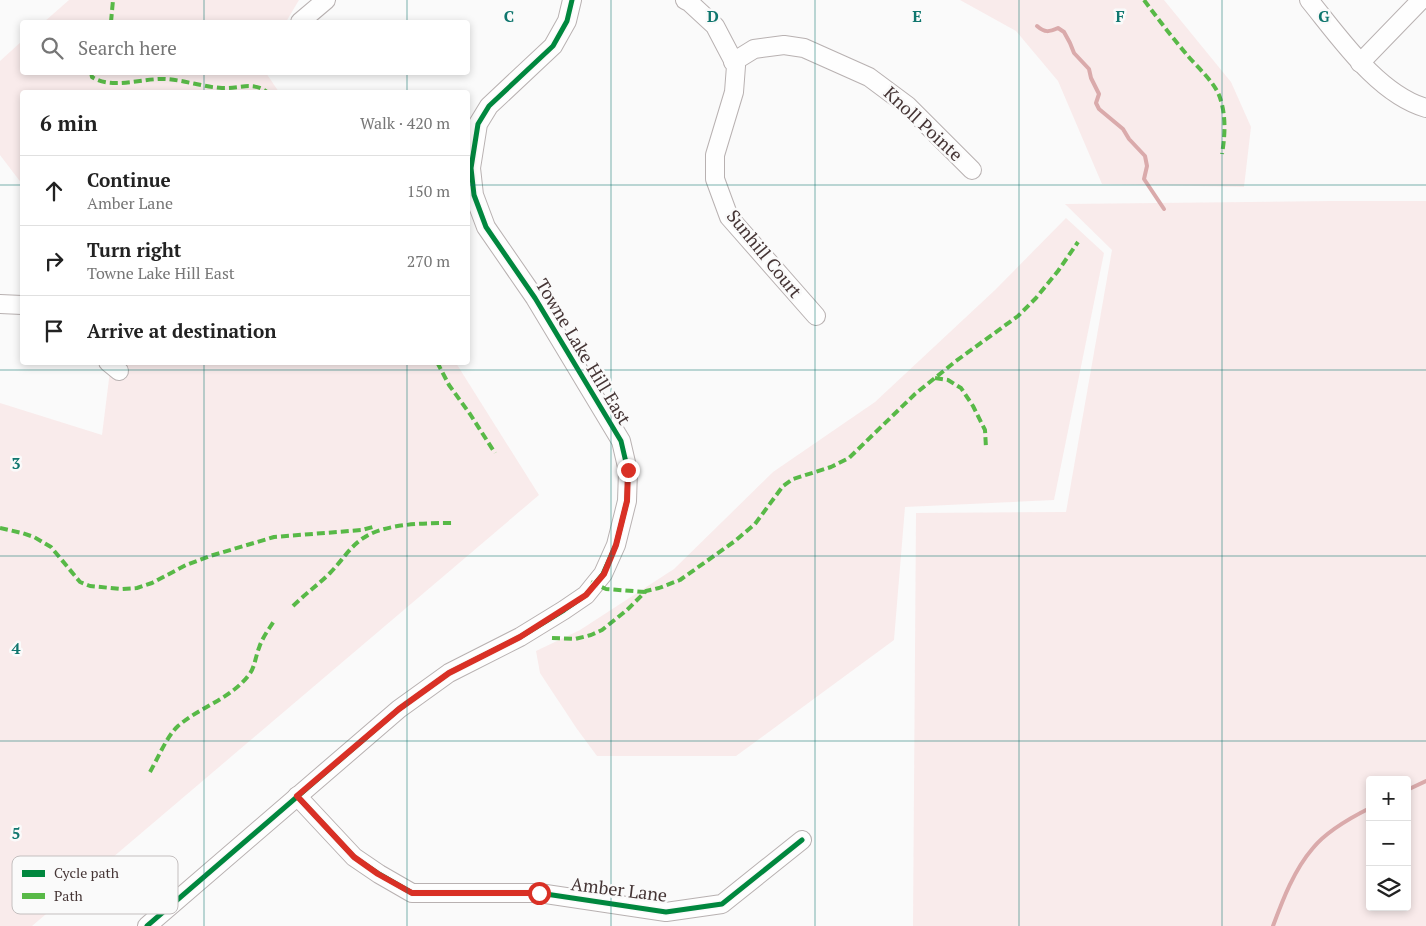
<!DOCTYPE html>
<html lang="en">
<head>
<meta charset="utf-8">
<style>
	:root { --surface:#fff; --page:#f2f2f2; --text:#222; --muted:#767676; --line:#e0e0e0 }
	body { margin:0; font-family:"PT Serif",serif; background:var(--page); color:var(--text) }
	.controls { position:absolute; right:15px; bottom:15px; display:grid; overflow:hidden; border-radius:5px; box-shadow:0 2px 8px #0003 }
	.controls button { width:45px; height:45px; display:grid; place-items:center; padding:0; border:0; border-bottom:1px solid var(--line); background:var(--surface); color:var(--text); font:25px sans-serif }
	.stop { position:absolute; width:15px; height:15px; margin:-11px; border:4px solid #d93025; border-radius:50%; background:#fff }
	.stop.end { background:#d93025; border-color:#fff; box-shadow:0 1px 5px #0008 }
	.list { margin:0; padding:0; list-style:none }
	h2 { display:flex; justify-content:space-between; align-items:center; height:65px; margin:0; padding:0 20px; font-size:21px }
	h2 small { font-size:16px; font-weight:400; color:var(--muted) }
	.list li { display:grid; grid-template-columns:32px 1fr auto; gap:15px; align-items:center; box-sizing:border-box; height:70px; padding:0 20px; border-top:1px solid var(--line) }
	.list b { display:block; font-size:19px; white-space:nowrap }
	.list p { margin:0; font-size:16px; white-space:nowrap; color:var(--muted) }
	.list em { font-size:16px; font-style:normal; color:var(--muted) }
	.icon { flex:none; width:28px; height:28px; fill:none; stroke:currentColor; stroke-width:2; stroke-linecap:round; stroke-linejoin:round }
	.map { position:relative; flex:none; width:1426px; height:926px; overflow:hidden }
	.search { position:absolute; background:var(--surface); box-shadow:0 2px 8px #0003; left:20px; top:20px; width:450px; height:55px; display:flex; align-items:center; gap:12px; box-sizing:border-box; padding:0 18px; border-radius:5px; color:var(--muted); font-size:19px }
	.panel { position:absolute; background:var(--surface); box-shadow:0 2px 8px #0003; left:20px; top:90px; width:450px; height:275px; border-radius:5px }
	.map>svg:first-child { display:block }
</style>
</head>
<body>
<div class="map">
<svg width="1426" height="926" viewBox="0 0 1426 926">
	<rect width="100%" height="100%" fill="#fafafa"/>
	<!-- green -->
	<g fill="#f9ebeb" fill-rule="evenodd">
		<path d="M 69,0 L 299,0 L 286,22 L 44,22 Z"/>
		<path d="M 960,0 L 1164,0 L 1231,82 L 1251,127 L 1244,187 L 1102,184 L 1058,81 L 1016,31 Z"/>
		<path d="M 22,41 L 22,72 L 266,73 L 279,92 L 22,92 L 22,184 L 0,155 L 0,61 Z"/>
		<path d="M 1331,201 L 1426,201 L 1426,926 L 913,926 L 916,513 L 1066,512 L 1112,250 L 1065,204 ZM 1370,780 L 1407,780 L 1407,907 L 1370,907 Z"/>
		<path d="M 1066,218 L 1104,253 L 1054,500 L 905,507 L 894,640 L 736,756 L 597,756 L 577,729 L 540,673 L 536,651 L 580,630 L 674,569 L 773,472 L 875,402 L 995,290 Z"/>
		<path d="M 111,363 L 456,363 L 539,495 L 32,926 L 0,926 L 0,403 L 102,435 Z"/>
	</g>
	<g fill="none" stroke-linecap="round" stroke-linejoin="round">
		<!-- stream -->
		<g stroke="#daaaab" stroke-width="4">
			<path d="M 1037,26 C 1045,33 1049,32 1058,28 L 1064,32 L 1070,43 L 1074,53 L 1089,69 L 1091,78 L 1099,94 L 1096,103 L 1099,109 L 1123,129 L 1129,139 L 1145,156 L 1147,166 L 1144,179 L 1164,209"/>
			<path d="M 1407,790 L 1426,781"/>
			<path d="M 1273,926 C 1283,899 1294,870 1313,848 C 1326,832 1352,817 1370,808"/>
		</g>
		<!-- minor casing -->
		<g stroke="#b8b1b1" stroke-width="20">
			<g id="minor">
				<path d="M 685,0 L 689,2 L 715,26 L 736,66 L 734,92 L 715,155 L 715,179 L 729,217 L 816,316"/>
				<path d="M 1309,0 C 1340,38 1378,94 1426,108"/>
				<path d="M 300,22 L 326,0"/>
				<path d="M 733,62 L 754,49 L 784,45 L 804,48 L 869,77 L 908,106 L 972,170"/>
				<path d="M 1360,63 L 1421,0"/>
				<path d="M 0,304 L 22,305"/>
				<path d="M 108,362 L 119,371"/>
				<path d="M 297,796 L 354,857 L 379,874 L 412,893 L 539,893 L 666,912 L 722,904 L 802,840"/>
				<path d="M 147,926 L 399,709 L 449,673 L 520,637 L 564,610 L 586,595 L 603,574 L 616,545 L 627,501 L 628,471 L 621,441 L 535,298 L 486,227 L 474,195 L 471,168 L 478,124 L 489,106 L 553,46 L 567,21 L 572,0"/>
			</g>
		</g>
		<!-- minor -->
		<use href="#minor" stroke="#fefefe" stroke-width="18"/>
		<!-- quiet -->
		<g stroke="#58b947" stroke-width="4" stroke-dasharray="8 4" stroke-linecap="butt">
			<path d="M 1144,0 C 1158,19 1172,37 1187,55 C 1198,68 1217,84 1221,101 C 1226,118 1225,136 1222,154"/>
			<path d="M 111,22 L 113,0"/>
			<path d="M 91,72 L 92,77 C 111,90 143,78 165,79 C 184,80 203,87 222,88 C 239,89 253,81 267,92"/>
			<path d="M 437,362 L 449,385 L 470,414 L 495,453"/>
			<path d="M 935,378 L 948,380 L 961,388 L 973,406 L 985,430 L 986,448"/>
			<path d="M 0,528 L 22,533 L 34,537 L 51,547 L 80,582 L 90,586 L 121,589 L 137,588 L 152,583 L 186,565 L 210,556 L 274,537 L 362,530 L 373,527"/>
			<path d="M 591,582 L 606,589 L 645,592"/>
			<path d="M 293,606 C 305,594 318,585 330,573 C 342,561 350,546 365,537 C 387,523 428,523 454,523"/>
			<path d="M 552,638 L 575,639 L 591,635 L 602,630 L 627,610 L 646,591 L 659,588 L 680,580 L 735,541 L 755,524 L 783,486 L 793,479 L 831,467 L 849,458 L 915,394 L 956,361 L 1018,316 L 1036,298 L 1058,271 L 1078,242"/>
			<path d="M 150,772 C 158,758 167,736 178,726 C 200,707 230,699 248,676 C 255,668 255,658 259,648 C 262,638 269,629 274,621"/>
		</g>
		<!-- cycleway casing -->
		<g stroke="#fafafa" stroke-width="8">
			<g id="cycleway">
				<path d="M 297,796 L 354,857 L 379,874 L 412,893 L 539,893 L 666,912 L 722,904 L 802,840"/>
				<path d="M 147,926 L 399,709 L 449,673 L 520,637 L 564,610 L 586,595 L 603,574 L 616,545 L 627,501 L 628,471 L 621,441 L 535,298 L 486,227 L 474,195 L 471,168 L 478,124 L 489,106 L 553,46 L 567,21 L 572,0"/>
			</g>
		</g>
		<!-- cycleway -->
		<use href="#cycleway" stroke="#00873e" stroke-width="5"/>
	</g>
	<g fill="none" stroke-linecap="round" stroke-linejoin="round">
		<!-- route -->
		<path stroke="#d93025" stroke-width="6" d="M 539,893 L 412,893 L 378,874 L 354,857 L 297,796 L 399,709 L 449,673 L 520,637 L 586,595 L 604,574 L 616,545 L 627,501 L 628,470"/>
	</g>
	<!-- grid -->
	<path fill="none" stroke="#0f766e" stroke-width="1" stroke-opacity="0.55" d="M 204,0 L 204,22M 407,0 L 407,22M 611,0 L 611,926M 815,0 L 815,926M 1019,0 L 1019,926M 1222,0 L 1222,926M 204,72 L 204,92M 407,72 L 407,92M 0,185 L 22,185M 468,185 L 1426,185M 204,362 L 204,926M 407,362 L 407,926M 0,370 L 1426,370M 0,556 L 1426,556M 0,741 L 1426,741"/>
	<g text-anchor="middle" stroke-width="5" stroke-linejoin="round" paint-order="stroke">
		<!-- street labels -->
		<g font-size="18" fill="#453535" stroke="#fafafa">
			<text transform="translate(923 124) rotate(43)" y="6">Knoll Pointe</text>
			<text transform="translate(764 254) rotate(51)" y="6">Sunhill Court</text>
			<text transform="translate(583 352) rotate(59)" y="6">Towne Lake Hill East</text>
			<text transform="translate(619 890) rotate(7)" y="6">Amber Lane</text>
		</g>
	</g>
	<!-- legend -->
	<rect x="12" y="856" width="166" height="58" rx="8" fill="#fafafa" stroke="#c4bfbf" stroke-width="1"/>
	<rect x="22" y="870" width="23" height="7" fill="#00873e"/>
	<rect x="22" y="893" width="23" height="6" fill="#58b947"/>
	<g font-size="14" fill="#453535">
		<text x="54" y="878">Cycle path</text>
		<text x="54" y="901">Path</text>
	</g>
	<g font-size="16" text-anchor="middle" font-weight="bold" fill="#0f766e" stroke="#fafafa" stroke-width="5" stroke-linejoin="round" paint-order="stroke">
		<text x="509" y="22">C</text>
		<text x="713" y="22">D</text>
		<text x="917" y="22">E</text>
		<text x="1120" y="22">F</text>
		<text x="1324" y="22">G</text>
		<text x="16" y="469">3</text>
		<text x="16" y="654">4</text>
		<text x="16" y="839">5</text>
	</g>
</svg>
<div class="controls">
<button>+</button>
<button>−</button>
<button><svg class="icon" aria-label="layers" viewBox="0 0 24 24"><path d="M12 4l9 5-9 5-9-5zM3 14l9 5 9-5"/></svg></button>
</div>
<div class="stop" style="left:539px;top:893px"></div>
<div class="stop end" style="left:628px;top:470px"></div>
<div class="search"><svg class="icon" aria-label="search" viewBox="0 0 24 24"><circle cx="10" cy="10" r="6"/><path d="M15 15l6 6"/></svg>Search here</div>
<section class="panel">
<h2>6 min<small>Walk · 420 m</small></h2>
<ul class="list">
<li><svg class="icon" aria-label="ahead" viewBox="0 0 24 24"><path d="M12 20V5M6 11l6-6 6 6"/></svg><div><b>Continue</b><p>Amber Lane</p></div><em>150 m</em></li>
<li><svg class="icon" aria-label="right" viewBox="0 0 24 24"><path d="M7 20v-9h11M14 6l5 5-5 5"/></svg><div><b>Turn right</b><p>Towne Lake Hill East</p></div><em>270 m</em></li>
<li><svg class="icon" aria-label="arrive" viewBox="0 0 24 24"><path d="M6 21V4h12l-3 4 3 4H6"/></svg><div><b>Arrive at destination</b></div></li>
</ul>
</section>
</div>
</body>
</html>
